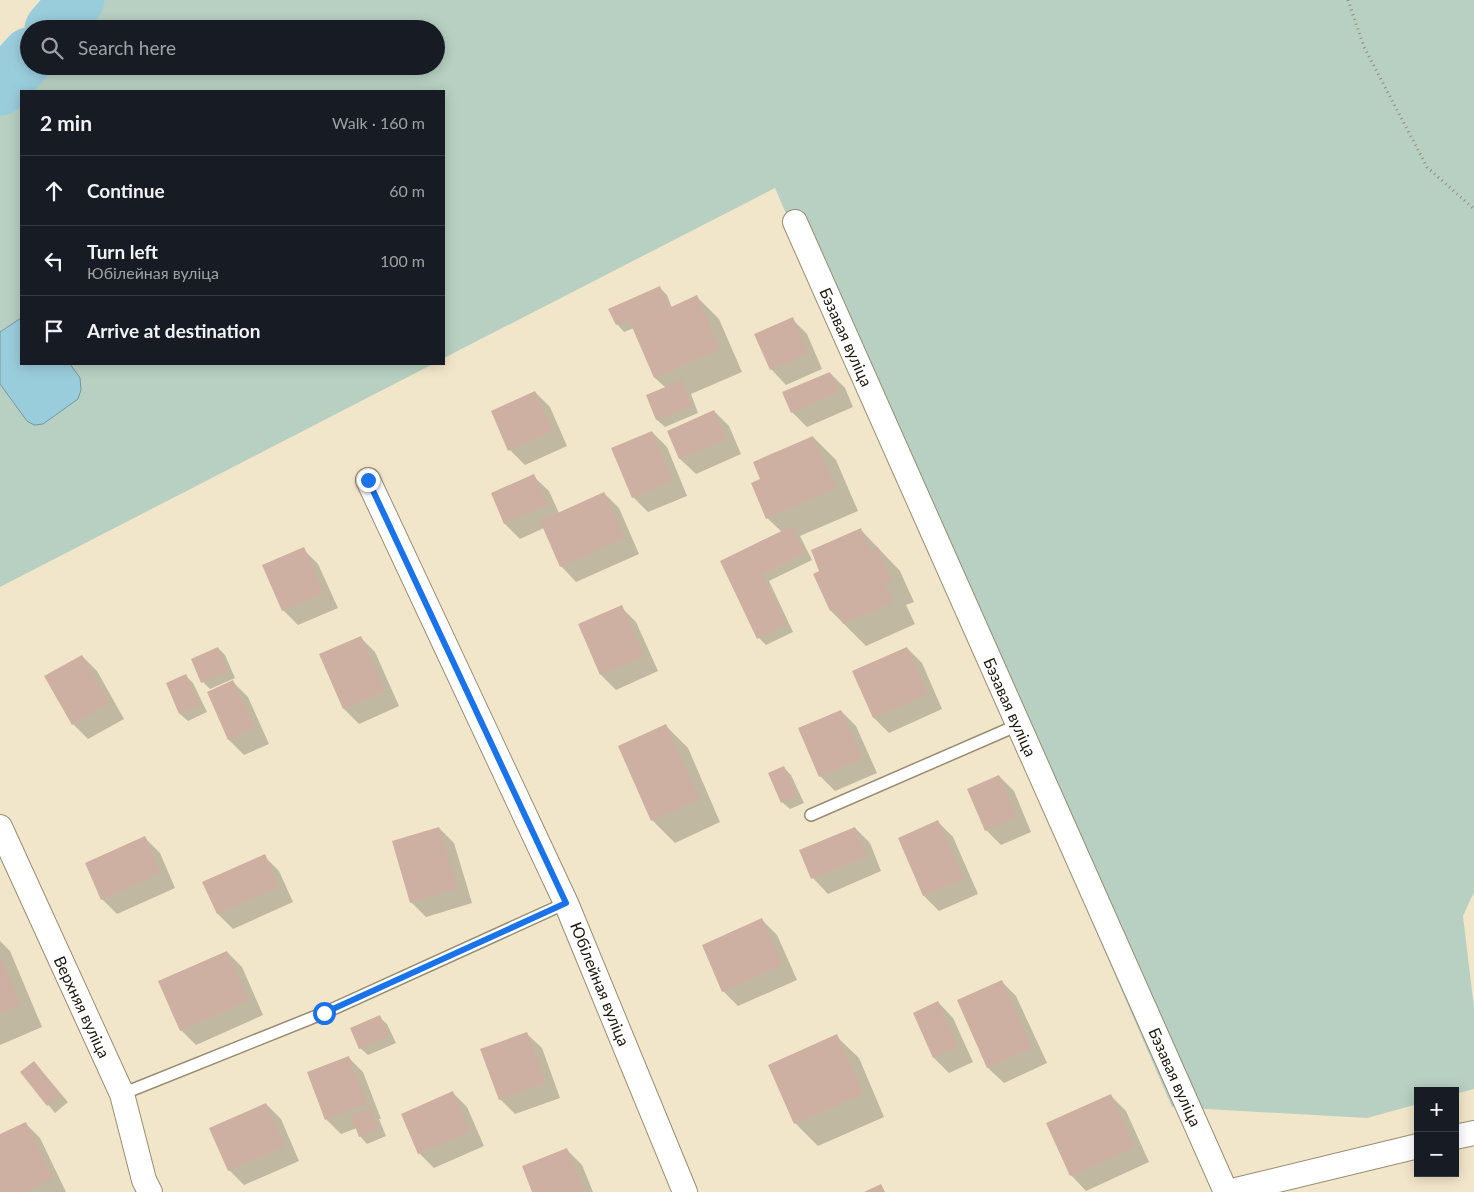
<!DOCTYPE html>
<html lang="en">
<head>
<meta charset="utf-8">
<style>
	:root { --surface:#171b24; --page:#20242c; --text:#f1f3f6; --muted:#9ea1a6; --line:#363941 }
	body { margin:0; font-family:Lato,sans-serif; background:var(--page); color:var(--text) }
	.controls { position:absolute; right:15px; bottom:15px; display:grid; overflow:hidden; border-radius:0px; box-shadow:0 2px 12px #0003 }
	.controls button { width:45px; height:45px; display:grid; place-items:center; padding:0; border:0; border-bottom:1px solid var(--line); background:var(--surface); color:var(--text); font:25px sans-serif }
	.stop { position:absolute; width:15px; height:15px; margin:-11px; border:4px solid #1a73e8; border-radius:50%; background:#fff }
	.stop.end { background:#1a73e8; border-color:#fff; box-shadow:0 1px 5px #0008 }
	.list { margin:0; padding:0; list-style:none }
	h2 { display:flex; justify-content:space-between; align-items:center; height:65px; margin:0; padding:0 20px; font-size:21px }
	h2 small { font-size:16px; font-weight:400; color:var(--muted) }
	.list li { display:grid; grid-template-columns:32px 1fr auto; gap:15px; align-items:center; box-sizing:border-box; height:70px; padding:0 20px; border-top:1px solid var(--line) }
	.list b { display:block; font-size:19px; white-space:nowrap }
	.list p { margin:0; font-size:16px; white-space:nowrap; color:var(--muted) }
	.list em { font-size:16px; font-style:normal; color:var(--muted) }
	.icon { flex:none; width:28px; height:28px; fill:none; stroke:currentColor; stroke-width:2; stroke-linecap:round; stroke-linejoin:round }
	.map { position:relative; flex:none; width:1474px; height:1192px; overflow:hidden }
	.search { position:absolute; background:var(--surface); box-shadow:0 2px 12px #0003; left:20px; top:20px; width:425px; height:55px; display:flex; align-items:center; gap:12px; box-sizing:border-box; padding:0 18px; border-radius:28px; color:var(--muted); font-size:19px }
	.panel { position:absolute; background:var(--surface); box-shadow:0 2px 12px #0003; left:20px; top:90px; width:425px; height:275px; border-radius:0px }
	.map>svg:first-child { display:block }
</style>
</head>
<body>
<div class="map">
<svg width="1474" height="1192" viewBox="0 0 1474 1192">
	<rect width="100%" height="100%" fill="#f2e6ca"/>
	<!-- green -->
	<path fill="#b7d0c1" d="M 77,0 L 1474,0 L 1474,892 L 1463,916 L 1474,1008 L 1474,1089 L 1455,1094 L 1455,1091 L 1418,1091 L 1418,1104 L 1367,1118 L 1172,1107 L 775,188 L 444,358 L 444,91 L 21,91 L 21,364 L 433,364 L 0,587 L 0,88 L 29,55 L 29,66 L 436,66 L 436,29 L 52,29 Z"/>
	<!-- water -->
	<path fill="#9acddc" stroke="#75979f" d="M 21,318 L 21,364 L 70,364 L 80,378 L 81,390 L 78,399 L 43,424 L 34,425 L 27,421 L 0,384 L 0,332 Z"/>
	<!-- shadow -->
	<g fill="#0003">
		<path d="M 659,287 L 667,295 L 672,308 L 697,297 L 719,319 L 742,372 L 691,394 L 698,413 L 665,427 L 657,420 L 648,395 L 666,388 L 655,378 L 634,328 L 624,332 L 617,324 Z"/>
		<path d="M 792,319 L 807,334 L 822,369 L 786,385 L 771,369 L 756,335 Z"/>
		<path d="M 830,373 L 845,388 L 853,407 L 807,427 L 792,412 Z"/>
		<path d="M 535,392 L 550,407 L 567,446 L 525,465 L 510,450 Z"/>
		<path d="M 714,411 L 729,426 L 741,454 L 696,474 L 680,459 L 668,431 Z"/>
		<path d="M 652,432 L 667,447 L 687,496 L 648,512 L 633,497 Z"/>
		<path d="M 813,437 L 836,460 L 858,511 L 800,536 L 812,560 L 769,581 L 793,632 L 766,645 L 759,638 L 722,561 L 782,532 L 767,518 Z"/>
		<path d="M 533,476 L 549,491 L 559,513 L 604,493 L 619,508 L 639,554 L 576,582 L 561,566 L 544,528 L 520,539 L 505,524 L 492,494 Z"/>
		<path d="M 861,530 L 900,571 L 914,602 L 906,605 L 915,624 L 866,646 L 831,611 L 821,571 Z"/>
		<path d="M 303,549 L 318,564 L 338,608 L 298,625 L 283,610 L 264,566 Z"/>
		<path d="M 621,607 L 636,622 L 658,671 L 616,690 L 601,675 L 580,625 Z"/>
		<path d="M 360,637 L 375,652 L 399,706 L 359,724 L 344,709 L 321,655 Z"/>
		<path d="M 218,648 L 225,655 L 235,678 L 210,689 L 203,682 Z"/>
		<path d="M 907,648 L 922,663 L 942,709 L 889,733 L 874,718 L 853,672 Z"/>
		<path d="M 82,656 L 97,671 L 124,719 L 88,739 L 73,724 Z"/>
		<path d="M 186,676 L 193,683 L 207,712 L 188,721 L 180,714 L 167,684 Z"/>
		<path d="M 233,682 L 248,697 L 269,744 L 244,755 L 229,740 L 208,693 Z"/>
		<path d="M 841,711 L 856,726 L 877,773 L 835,791 L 820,776 Z"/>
		<path d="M 666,726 L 688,748 L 720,822 L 675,843 L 652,820 Z"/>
		<path d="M 784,768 L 791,775 L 804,803 L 790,809 L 782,802 Z"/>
		<path d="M 999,776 L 1014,791 L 1031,832 L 1001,845 L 986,830 Z"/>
		<path d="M 938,822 L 953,837 L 978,894 L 939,911 L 924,896 L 899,839 Z"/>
		<path d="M 439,828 L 454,843 L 472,903 L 426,917 L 411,902 Z"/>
		<path d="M 855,828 L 870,843 L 881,871 L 828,894 L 813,878 L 801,851 Z"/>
		<path d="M 145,838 L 160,853 L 175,888 L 117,914 L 102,899 Z"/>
		<path d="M 264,856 L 279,871 L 293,902 L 233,929 L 218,914 L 204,882 Z"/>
		<path d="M 762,920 L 777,935 L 797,980 L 738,1006 L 723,991 Z"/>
		<path d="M 0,941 L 10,951 L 42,1027 L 0,1045 Z"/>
		<path d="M 227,952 L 242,967 L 263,1015 L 196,1045 L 181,1030 Z"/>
		<path d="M 1001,981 L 1016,996 L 1047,1063 L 1004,1083 L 988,1068 L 958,1001 Z"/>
		<path d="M 938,1002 L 953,1018 L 973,1062 L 949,1073 L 934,1058 Z"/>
		<path d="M 379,1017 L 387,1024 L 396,1043 L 368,1055 L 360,1048 Z"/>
		<path d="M 526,1033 L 542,1048 L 560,1098 L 515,1114 L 500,1099 Z"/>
		<path d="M 836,1036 L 859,1058 L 884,1117 L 818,1146 L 796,1124 L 770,1065 Z"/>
		<path d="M 348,1057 L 363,1072 L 381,1119 L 379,1119 L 386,1136 L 367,1144 L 360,1136 L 357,1128 L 341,1134 L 326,1119 Z"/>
		<path d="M 34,1062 L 68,1102 L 55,1113 L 22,1073 Z"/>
		<path d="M 452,1092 L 467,1107 L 484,1146 L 434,1168 L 419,1153 Z"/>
		<path d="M 1111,1096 L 1126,1111 L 1149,1162 L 1086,1191 L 1071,1175 Z"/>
		<path d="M 266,1104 L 281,1119 L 299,1161 L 244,1185 L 229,1170 Z"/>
		<path d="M 25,1123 L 40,1138 L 66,1192 L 0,1192 L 0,1135 Z"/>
		<path d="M 567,1150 L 582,1165 L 593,1192 L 534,1192 Z"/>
	</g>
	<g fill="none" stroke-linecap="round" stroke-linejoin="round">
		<!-- river -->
		<g stroke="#9acddc" stroke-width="55">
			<path d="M 52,29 L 77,0"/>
			<path d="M 0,88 L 29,55"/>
		</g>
	</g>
	<!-- building -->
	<g fill="#ceb0a3">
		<path d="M 660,286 L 669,308 L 697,295 L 720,349 L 654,378 L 629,320 L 616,325 L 608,309 Z"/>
		<path d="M 793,317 L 808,354 L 770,370 L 754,334 Z"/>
		<path d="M 830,372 L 839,392 L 791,413 L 782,392 Z"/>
		<path d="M 682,380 L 692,406 L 656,420 L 646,395 Z"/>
		<path d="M 535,391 L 553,431 L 508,451 L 491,411 Z"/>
		<path d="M 714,410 L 727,439 L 679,459 L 667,431 Z"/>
		<path d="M 652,431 L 673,481 L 632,498 L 611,448 Z"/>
		<path d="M 813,436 L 836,488 L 766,519 L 751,483 L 760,479 L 753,462 Z"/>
		<path d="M 534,474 L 548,505 L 504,524 L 491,493 Z"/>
		<path d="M 604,492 L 625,538 L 560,567 L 540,521 Z"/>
		<path d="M 792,526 L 805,553 L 763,574 L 786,624 L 757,639 L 720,561 Z"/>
		<path d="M 861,528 L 870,550 L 878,547 L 892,580 L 884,583 L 893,602 L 843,624 L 836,609 L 830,611 L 813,574 L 819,571 L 811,550 Z"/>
		<path d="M 304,547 L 324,593 L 282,611 L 262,565 Z"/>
		<path d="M 622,605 L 644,656 L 600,675 L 578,624 Z"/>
		<path d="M 361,636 L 385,691 L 343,709 L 319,654 Z"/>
		<path d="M 218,647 L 228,671 L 201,683 L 191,659 Z"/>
		<path d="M 907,647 L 928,694 L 873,718 L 852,671 Z"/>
		<path d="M 82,655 L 110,703 L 72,725 L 44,676 Z"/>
		<path d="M 186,674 L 200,705 L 179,714 L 166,683 Z"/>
		<path d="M 233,680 L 255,728 L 228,740 L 207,692 Z"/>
		<path d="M 841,710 L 862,758 L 819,777 L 798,728 Z"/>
		<path d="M 666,724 L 699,799 L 651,821 L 618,746 Z"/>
		<path d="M 784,766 L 797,796 L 781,803 L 768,773 Z"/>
		<path d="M 999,775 L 1017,817 L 985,831 L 967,789 Z"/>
		<path d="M 938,820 L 964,879 L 923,896 L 898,838 Z"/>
		<path d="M 439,827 L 458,888 L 410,903 L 392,841 Z"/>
		<path d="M 855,827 L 867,856 L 811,879 L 799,850 Z"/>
		<path d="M 145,836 L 161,873 L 101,900 L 85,863 Z"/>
		<path d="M 265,854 L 279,887 L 217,914 L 202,882 Z"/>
		<path d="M 762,918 L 783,965 L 722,992 L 702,945 Z"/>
		<path d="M 227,951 L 249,1000 L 180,1031 L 158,981 Z"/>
		<path d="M 0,956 L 21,1005 L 0,1014 Z"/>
		<path d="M 1002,980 L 1032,1048 L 987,1068 L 957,1000 Z"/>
		<path d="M 938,1001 L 958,1047 L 933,1058 L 913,1013 Z"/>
		<path d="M 380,1015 L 389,1036 L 359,1049 L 350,1028 Z"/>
		<path d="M 527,1032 L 546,1083 L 499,1100 L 480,1049 Z"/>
		<path d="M 837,1034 L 863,1094 L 794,1124 L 768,1065 Z"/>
		<path d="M 349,1056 L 367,1104 L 325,1120 L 307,1072 Z"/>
		<path d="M 34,1061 L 61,1095 L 47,1106 L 20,1072 Z"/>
		<path d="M 453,1091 L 470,1131 L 418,1154 L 401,1114 Z"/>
		<path d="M 1111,1094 L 1135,1147 L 1070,1176 L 1046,1123 Z"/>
		<path d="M 266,1103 L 285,1146 L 228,1171 L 209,1128 Z"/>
		<path d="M 371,1108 L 379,1129 L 359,1137 L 351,1116 Z"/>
		<path d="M 26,1122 L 53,1178 L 25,1192 L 0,1192 L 0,1134 Z"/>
		<path d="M 567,1148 L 585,1192 L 532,1192 L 522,1166 Z"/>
		<path d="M 881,1184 L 885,1192 L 864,1192 Z"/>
	</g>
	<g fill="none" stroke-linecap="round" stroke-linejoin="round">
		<!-- service casing -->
		<g stroke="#978d72" stroke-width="14">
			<g id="service">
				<path d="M 811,815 L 1018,725"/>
				<path d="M 122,1094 L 324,1013 L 566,903"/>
			</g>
		</g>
		<!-- minor casing -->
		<g stroke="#978d72" stroke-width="26">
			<g id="minor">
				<path d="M 795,222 L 1226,1192"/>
				<path d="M 368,480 L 566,903 L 685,1192"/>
				<path d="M 0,827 L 122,1094 L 144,1180 L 150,1192"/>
				<path d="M 1455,1137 L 1474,1133"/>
				<path d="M 1228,1192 L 1418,1146"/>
			</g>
		</g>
		<!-- path -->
		<path stroke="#958c78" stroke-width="3" stroke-dasharray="1 4" stroke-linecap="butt" d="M 1348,0 L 1364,47 L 1427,167 L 1474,209"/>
		<!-- service -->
		<use href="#service" stroke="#fff" stroke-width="11"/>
		<!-- minor -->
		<use href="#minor" stroke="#fff" stroke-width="24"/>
	</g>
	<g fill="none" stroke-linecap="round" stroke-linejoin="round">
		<!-- route -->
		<path stroke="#1a73e8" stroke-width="6" d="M 324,1013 L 566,903 L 368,480"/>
	</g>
	<g text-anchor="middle" stroke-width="5" stroke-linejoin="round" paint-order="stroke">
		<!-- street labels -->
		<g font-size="16" fill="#1f1a10" stroke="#fff">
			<text transform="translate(846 337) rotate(66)" y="6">Бэзавая вуліца</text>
			<text transform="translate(1010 707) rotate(66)" y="6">Бэзавая вуліца</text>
			<text transform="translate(600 984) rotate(68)" y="6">Юбілейная вуліца</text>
			<text transform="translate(82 1007) rotate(65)" y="6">Верхняя вуліца</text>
			<text transform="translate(1175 1077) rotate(66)" y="6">Бэзавая вуліца</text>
		</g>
	</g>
</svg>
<div class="controls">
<button>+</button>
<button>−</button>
</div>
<div class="stop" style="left:324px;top:1013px"></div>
<div class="stop end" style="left:368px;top:480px"></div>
<div class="search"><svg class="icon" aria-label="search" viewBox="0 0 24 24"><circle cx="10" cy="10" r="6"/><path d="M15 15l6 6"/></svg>Search here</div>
<section class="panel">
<h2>2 min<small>Walk · 160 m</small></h2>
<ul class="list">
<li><svg class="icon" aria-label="ahead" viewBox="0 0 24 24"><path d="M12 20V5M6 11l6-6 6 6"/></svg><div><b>Continue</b></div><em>60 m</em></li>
<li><svg class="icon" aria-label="left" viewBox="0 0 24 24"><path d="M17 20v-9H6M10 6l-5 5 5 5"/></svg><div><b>Turn left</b><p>Юбілейная вуліца</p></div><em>100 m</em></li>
<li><svg class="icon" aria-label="arrive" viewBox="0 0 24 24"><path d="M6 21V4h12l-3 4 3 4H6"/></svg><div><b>Arrive at destination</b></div></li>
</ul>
</section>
</div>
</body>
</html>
